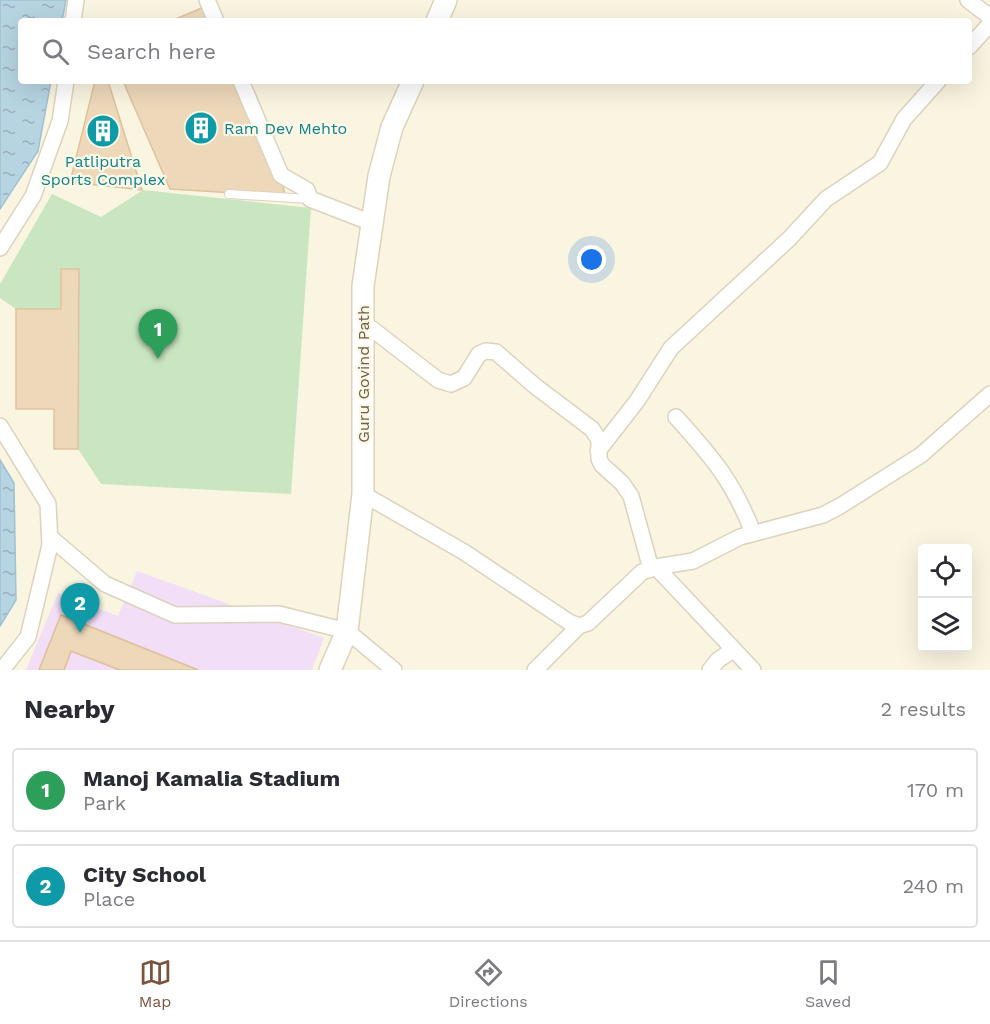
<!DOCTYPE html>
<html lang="en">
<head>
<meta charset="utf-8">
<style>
	:root { --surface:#fff; --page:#f7f7f7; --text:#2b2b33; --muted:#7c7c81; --line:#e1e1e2; --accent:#7b543f }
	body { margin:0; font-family:"Work Sans",sans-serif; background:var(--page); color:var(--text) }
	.controls { position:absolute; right:18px; bottom:18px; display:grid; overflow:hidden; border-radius:6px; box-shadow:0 6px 24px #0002 }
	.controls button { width:54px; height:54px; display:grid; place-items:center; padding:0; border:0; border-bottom:2px solid var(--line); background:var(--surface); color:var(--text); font:30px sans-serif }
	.you { position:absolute; left:592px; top:260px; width:21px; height:21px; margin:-15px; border:4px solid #fff; border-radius:50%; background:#1a73e8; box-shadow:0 0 0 9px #1a73e833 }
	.badge { display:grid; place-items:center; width:39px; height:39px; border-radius:50%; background:var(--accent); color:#fff; font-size:20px; font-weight:700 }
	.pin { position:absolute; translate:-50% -50px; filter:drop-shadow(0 2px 3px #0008) }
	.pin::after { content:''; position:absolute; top:32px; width:21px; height:18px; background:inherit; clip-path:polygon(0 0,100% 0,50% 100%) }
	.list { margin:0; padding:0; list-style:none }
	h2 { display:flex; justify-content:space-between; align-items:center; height:78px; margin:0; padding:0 24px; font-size:26px }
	h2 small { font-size:20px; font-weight:400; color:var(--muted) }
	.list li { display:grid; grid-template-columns:39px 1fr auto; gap:18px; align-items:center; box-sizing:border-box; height:84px; margin:0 12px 12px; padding:0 12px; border:2px solid var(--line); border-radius:6px }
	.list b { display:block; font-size:22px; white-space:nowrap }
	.list p { margin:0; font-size:20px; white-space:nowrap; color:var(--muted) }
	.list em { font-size:20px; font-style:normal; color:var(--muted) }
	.icon { flex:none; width:33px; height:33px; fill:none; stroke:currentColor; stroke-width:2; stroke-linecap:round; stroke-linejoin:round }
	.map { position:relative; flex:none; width:990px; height:670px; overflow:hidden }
	.search { position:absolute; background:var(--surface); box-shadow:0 6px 24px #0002; left:18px; right:18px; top:18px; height:66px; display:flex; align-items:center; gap:15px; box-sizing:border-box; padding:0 21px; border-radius:6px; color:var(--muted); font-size:22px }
	.sheet { height:270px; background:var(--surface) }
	nav { display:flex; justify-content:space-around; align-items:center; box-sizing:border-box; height:84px; border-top:2px solid var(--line); background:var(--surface); font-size:16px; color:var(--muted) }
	nav a { display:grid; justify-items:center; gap:3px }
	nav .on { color:var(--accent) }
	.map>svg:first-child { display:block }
</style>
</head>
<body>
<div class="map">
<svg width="990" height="670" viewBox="0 0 990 670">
	<defs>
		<pattern id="water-ripples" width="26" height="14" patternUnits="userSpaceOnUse" patternTransform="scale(1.5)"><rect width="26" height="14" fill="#b7d4e2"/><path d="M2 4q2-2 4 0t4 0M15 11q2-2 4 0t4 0" fill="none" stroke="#99afb9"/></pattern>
	</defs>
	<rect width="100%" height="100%" fill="#faf5e0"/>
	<!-- education -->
	<path fill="#f2def6" d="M 137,571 L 324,638 L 312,670 L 26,670 L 58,593 L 118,616 Z"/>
	<!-- green -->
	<path fill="#c9e6c1" d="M 143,190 L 311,208 L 291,494 L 101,484 L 78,449 L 54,449 L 54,409 L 16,409 L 16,309 L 0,298 L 0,284 L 52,194 L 101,217 Z"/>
	<!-- water -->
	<g fill="url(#water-ripples)" stroke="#9ec1d3" stroke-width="1.5">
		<path d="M 0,0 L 66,0 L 62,21 L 21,21 L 21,81 L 51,81 L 38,151 L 0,209 Z"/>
		<path d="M 0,460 L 14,483 L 16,600 L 0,626 Z"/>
	</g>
	<!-- building -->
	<g fill="#eed8ba" stroke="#dfc29c" stroke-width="1.5">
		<path d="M 204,7 L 210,21 L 171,21 Z"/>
		<path d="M 95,81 L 108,81 L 142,190 L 70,182 Z"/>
		<path d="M 123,81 L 238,81 L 281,175 L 285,196 L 170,189 Z"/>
		<path d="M 61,269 L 79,269 L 78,449 L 54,449 L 54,409 L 16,409 L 16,309 L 61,309 Z"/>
		<path d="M 61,615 L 198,670 L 120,670 L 71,651 L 64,670 L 39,670 Z"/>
		<path d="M 61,615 L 198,670 L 120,670 L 71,651 L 64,670 L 39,670 Z"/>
	</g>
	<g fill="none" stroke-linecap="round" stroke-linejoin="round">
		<!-- lane casing -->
		<g stroke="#ddd2bd" stroke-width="10">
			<path id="lane" d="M 229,194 L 310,199"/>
		</g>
		<!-- street casing -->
		<g stroke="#ddd2bd" stroke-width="18">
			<g id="street">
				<path d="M 207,0 L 216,21"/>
				<path d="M 968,0 L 990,17"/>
				<path d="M 73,21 L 76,0"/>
				<path d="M 969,47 L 990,24"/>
				<path d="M 241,81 L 281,175 L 307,190 L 310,199 L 372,223"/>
				<path d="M 0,248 L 33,196 L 60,121 L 66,81"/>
				<path d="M 363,322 L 438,380 L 451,384 L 464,378 L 479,354 L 486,351 L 496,352 L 535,386 L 592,429 L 599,440 L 599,459 L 602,465 L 622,483 L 631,496 L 651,569"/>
				<path d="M 676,417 C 712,457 734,482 753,533"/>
				<path d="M 0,426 L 48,504 L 50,545 L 28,637 L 2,670"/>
				<path d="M 598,451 L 637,401 L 671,348 L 789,239 L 826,199 L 880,163 L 904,119 L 938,81"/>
				<path d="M 363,494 L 464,552 L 569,622 L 579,626 L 588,623 L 642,572 L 656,567 L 693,561 L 740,537 L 823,515 L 840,506 L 921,455 L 990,394"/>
				<path d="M 50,537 L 105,584 L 175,615 L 279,614 L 347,631 L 394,670"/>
				<path d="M 656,567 L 753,670"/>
				<path d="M 535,670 L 579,626"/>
				<path d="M 710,670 L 718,660 L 733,650"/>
			</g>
		</g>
		<!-- secondary casing -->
		<g stroke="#dfd2b9" stroke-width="24">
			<g id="secondary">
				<path d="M 437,21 L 446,0"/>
				<path d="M 330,670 L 347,631 L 363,494 L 363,286 L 379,176 L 392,127 L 413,81"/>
			</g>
		</g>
		<!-- lane -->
		<use href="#lane" stroke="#fff" stroke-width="8"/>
		<!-- street -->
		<use href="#street" stroke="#fff" stroke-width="15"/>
		<!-- secondary -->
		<use href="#secondary" stroke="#fff" stroke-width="21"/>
	</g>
	<!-- icons -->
	<defs>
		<g id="building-disc" transform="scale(1.725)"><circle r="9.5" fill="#0f9aa8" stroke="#fef9e6"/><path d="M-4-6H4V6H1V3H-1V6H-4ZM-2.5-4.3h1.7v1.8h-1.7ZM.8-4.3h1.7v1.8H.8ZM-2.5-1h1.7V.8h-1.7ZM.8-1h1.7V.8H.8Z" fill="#fff"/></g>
	</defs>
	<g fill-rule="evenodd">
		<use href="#building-disc" x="201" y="128"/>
		<use href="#building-disc" x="103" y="131"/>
	</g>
	<g text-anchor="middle" stroke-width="4.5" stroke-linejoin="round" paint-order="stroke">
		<!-- culture labels -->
		<g font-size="16" fill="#0d838f" stroke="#fef9e6" text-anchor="start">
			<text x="224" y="134">Ram Dev Mehto</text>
			<text x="103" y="167" text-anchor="middle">Patliputra<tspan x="103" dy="18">Sports Complex</tspan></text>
		</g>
		<!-- street labels -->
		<g font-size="16" fill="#6f5e4a" stroke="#fef9e6">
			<text transform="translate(363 374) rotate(-90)" y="6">Guru Govind Path</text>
		</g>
	</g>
</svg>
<div class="controls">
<button><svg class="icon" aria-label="locate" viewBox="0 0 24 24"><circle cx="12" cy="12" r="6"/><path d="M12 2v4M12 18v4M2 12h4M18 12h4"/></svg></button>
<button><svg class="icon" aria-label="layers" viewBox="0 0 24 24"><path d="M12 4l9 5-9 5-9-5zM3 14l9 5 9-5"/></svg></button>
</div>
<div class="you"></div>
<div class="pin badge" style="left:158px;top:359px;background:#2e9e5b">1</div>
<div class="pin badge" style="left:80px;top:633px;background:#0f9aa8">2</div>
<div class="search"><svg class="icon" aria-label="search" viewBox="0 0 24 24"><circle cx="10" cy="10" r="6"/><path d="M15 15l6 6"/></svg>Search here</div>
</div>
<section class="sheet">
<h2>Nearby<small>2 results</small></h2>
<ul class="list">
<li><span class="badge" style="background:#2e9e5b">1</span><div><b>Manoj Kamalia Stadium</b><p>Park</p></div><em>170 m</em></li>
<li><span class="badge" style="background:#0f9aa8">2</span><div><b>City School</b><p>Place</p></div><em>240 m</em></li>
</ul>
</section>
<nav>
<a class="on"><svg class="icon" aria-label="map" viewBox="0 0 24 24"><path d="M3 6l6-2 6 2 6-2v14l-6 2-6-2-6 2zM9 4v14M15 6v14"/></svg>Map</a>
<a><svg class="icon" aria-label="directions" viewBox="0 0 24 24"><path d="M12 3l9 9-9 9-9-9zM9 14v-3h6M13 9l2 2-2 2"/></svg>Directions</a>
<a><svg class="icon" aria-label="saved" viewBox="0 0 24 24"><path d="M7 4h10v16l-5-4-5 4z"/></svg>Saved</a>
</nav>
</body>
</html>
